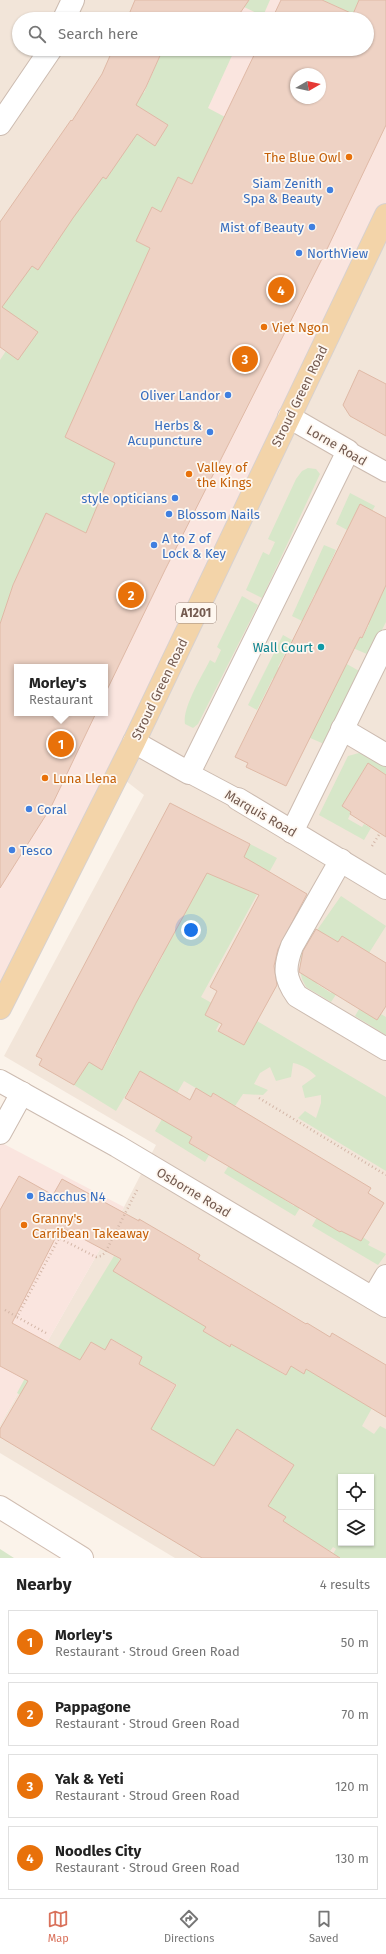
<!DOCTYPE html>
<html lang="en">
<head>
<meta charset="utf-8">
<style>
	:root { --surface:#fff; --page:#f6f6f6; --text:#222; --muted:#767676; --line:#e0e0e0; --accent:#d9715b }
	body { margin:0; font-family:"Fira Sans",sans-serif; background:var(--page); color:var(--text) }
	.controls { position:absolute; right:12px; bottom:12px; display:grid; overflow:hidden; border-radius:0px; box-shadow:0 1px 3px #0004 }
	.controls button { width:36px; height:36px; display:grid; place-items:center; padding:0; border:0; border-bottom:1px solid var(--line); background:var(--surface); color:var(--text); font:20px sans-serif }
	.compass { position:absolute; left:290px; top:68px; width:36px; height:36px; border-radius:50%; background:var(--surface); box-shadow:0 1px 3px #0004; rotate:81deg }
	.you { position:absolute; left:191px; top:930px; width:14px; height:14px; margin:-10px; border:3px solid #fff; border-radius:50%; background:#1a73e8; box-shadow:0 0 0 6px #1a73e833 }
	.badge { display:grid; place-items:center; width:26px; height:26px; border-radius:50%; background:var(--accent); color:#fff; font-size:13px; font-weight:700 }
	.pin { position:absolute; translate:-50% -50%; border:2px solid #fff; box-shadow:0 1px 4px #0006 }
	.popup { position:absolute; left:14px; top:664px; width:94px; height:52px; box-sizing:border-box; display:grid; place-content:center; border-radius:0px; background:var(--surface); filter:drop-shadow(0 1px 3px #0005); font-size:13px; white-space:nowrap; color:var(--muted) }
	.popup b { font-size:15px; color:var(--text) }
	.popup::after { content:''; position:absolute; left:50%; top:100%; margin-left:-8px; border:8px solid transparent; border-top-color:var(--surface) }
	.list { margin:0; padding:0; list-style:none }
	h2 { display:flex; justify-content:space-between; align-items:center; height:52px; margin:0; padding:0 16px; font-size:17px }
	h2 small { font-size:13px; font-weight:400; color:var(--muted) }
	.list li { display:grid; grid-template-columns:26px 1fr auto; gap:12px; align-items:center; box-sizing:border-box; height:64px; margin:0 8px 8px; padding:0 8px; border:1px solid var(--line); border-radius:0px }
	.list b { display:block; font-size:15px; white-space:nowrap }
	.list p { margin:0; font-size:13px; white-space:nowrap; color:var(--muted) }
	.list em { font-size:13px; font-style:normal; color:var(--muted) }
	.icon { flex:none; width:22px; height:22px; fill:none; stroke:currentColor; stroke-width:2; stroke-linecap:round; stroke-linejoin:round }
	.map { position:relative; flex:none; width:386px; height:1558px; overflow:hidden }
	.search { position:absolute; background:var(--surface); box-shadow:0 1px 3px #0004; left:12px; right:12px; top:12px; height:44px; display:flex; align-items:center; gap:10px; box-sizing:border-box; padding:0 14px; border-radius:22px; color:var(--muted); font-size:15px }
	.sheet { height:340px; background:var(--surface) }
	nav { display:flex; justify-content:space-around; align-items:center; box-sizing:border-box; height:56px; border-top:1px solid var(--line); background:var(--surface); font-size:11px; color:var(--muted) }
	nav a { display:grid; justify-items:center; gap:2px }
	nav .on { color:var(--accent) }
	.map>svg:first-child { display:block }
</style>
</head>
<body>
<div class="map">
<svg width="386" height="1558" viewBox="0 0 386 1558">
	<rect width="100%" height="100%" fill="#fbf3ea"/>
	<!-- residential -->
	<g fill="#f2e5d9" fill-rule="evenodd">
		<path d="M 0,0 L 244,0 L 234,19 L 19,19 L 19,49 L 220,49 L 136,241 L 0,572 Z"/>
		<path d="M 386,215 L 386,1558 L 175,1558 L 0,1453 L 0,1425 L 124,1207 L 156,1145 L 4,1056 L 144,795 L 121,777 ZM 341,1477 L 371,1477 L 371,1543 L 341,1543 Z"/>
	</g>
	<!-- commercial -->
	<g fill="#fae5df" fill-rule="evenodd">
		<path d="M 244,0 L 386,0 L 386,215 L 0,992 L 0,572 L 136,241 L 220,49 L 367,49 L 367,19 L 234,19 ZM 296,74 L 320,74 L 320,98 L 296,98 ZM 17,667 L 105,667 L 105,713 L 17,713 Z"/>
		<path d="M 0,1142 L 124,1207 L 0,1425 Z"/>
	</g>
	<!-- green -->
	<g fill="#d7e7c9" fill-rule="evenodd">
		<path d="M 202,0 L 270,0 L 263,16 L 242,6 L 234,19 L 187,19 L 177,14 Z"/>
		<path d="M 322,0 L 359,0 L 353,14 Z"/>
		<path d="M 163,49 L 235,49 L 208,108 L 225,117 L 195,185 L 178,177 L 161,212 L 152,207 L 151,209 L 136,241 L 150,248 L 65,437 L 124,467 L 109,477 L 100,499 L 108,503 L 92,536 L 46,513 L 13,585 L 0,624 L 0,360 L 6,351 L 0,306 L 26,262 L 38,270 L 53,249 L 41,240 L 90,168 L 106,179 L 113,169 L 122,125 L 155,146 L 168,125 L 136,105 L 139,98 L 102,74 L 144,93 Z"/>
		<path d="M 308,468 L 316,469 L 320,474 L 262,598 L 246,590 L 263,552 L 269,555 L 275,542 L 268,539 L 296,479 L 302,471 Z"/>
		<path d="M 350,493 L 375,506 L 372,511 L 360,505 L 347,530 L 336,524 Z"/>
		<path d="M 324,545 L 336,550 L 323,579 L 328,599 L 315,593 L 302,621 L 292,616 Z"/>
		<path d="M 386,580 L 386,622 L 369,655 L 353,648 L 359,636 L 362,638 L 369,625 L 361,621 C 371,609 385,597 386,580 Z"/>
		<path d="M 242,596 L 258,605 L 198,724 L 193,728 L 185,724 C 182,708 202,676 210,660 L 215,663 L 221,650 L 217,647 Z"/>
		<path d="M 283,635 L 292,640 L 278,667 L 291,674 L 285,684 L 273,678 L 257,710 L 248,705 Z"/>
		<path d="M 345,663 L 361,672 L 324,744 L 308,737 L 329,685 L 335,688 Z"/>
		<path d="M 359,753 L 372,757 L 386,766 L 386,775 L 367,764 L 342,806 L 351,812 L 348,819 L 362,827 L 364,824 L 371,828 L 364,840 L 319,815 L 348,756 Z"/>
		<path d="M 250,844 L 277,858 L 201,997 L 226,1011 L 216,1030 L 244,1045 L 257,1021 L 386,1097 L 386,1171 L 298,1118 L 305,1111 L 316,1118 L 321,1103 L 321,1095 L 305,1098 L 302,1086 L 316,1076 C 309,1069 303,1065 293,1063 L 291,1077 L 276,1081 L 270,1067 L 260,1073 L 254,1084 L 268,1090 L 263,1095 L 243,1094 L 235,1106 L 213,1093 L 211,1097 L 184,1081 L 177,1093 L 140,1071 L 116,1111 L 74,1085 L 89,1062 L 103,1069 L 116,1045 L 101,1037 L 142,961 L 156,968 L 163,955 L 150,949 L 193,867 L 235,873 Z"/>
		<path d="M 341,896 L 386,926 L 369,953 L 342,936 L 338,942 L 325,934 L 304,967 L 320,977 L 317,984 L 331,993 L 335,987 L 339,990 L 331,1002 L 306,987 L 302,979 L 300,970 L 301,953 Z"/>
		<path d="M 362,1004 L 365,1007 L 363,1011 L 377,1020 L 381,1014 L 386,1017 L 386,1035 L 355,1016 Z"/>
		<path d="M 165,1114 L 193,1135 L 189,1143 L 201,1151 L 206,1144 L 213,1148 L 205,1162 L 155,1131 Z"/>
		<path d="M 233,1159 L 237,1162 L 233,1169 L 246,1177 L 251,1169 L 286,1189 L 282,1198 L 294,1206 L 298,1199 L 303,1203 L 295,1216 L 224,1173 Z"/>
		<path d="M 320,1212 L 328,1225 L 340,1232 L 345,1225 L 370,1242 L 368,1245 L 386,1254 L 378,1265 L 312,1226 Z"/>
		<path d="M 114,1256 L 120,1259 L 114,1271 L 141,1287 L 211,1318 L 204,1331 L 230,1346 L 238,1333 L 275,1356 L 270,1366 L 285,1375 L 291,1366 L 303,1373 L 307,1369 L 372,1408 L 362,1426 L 374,1434 L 380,1426 L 386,1429 L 386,1558 L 339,1558 L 333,1554 L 336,1549 L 333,1547 L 330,1551 L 320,1545 L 279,1530 L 286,1517 L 32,1402 L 17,1393 L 45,1341 L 58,1348 ZM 112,1339 L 142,1357 L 124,1389 L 79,1362 L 91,1342 L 105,1350 ZM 170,1381 L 177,1385 L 161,1412 L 154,1407 ZM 341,1477 L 371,1477 L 371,1543 L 341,1543 Z"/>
		<path d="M 0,1549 L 14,1558 L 0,1558 Z"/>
	</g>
	<!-- building -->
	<g fill="#eed2c4" stroke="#dfb9a6" fill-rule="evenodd">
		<path d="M 135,0 L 249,0 L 236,19 L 188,19 L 178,14 L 176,19 L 127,19 Z"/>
		<path d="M 281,0 L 322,0 L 353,14 L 359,0 L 386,0 L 386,125 L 328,247 L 165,570 L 105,694 L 105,667 L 17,667 L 17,713 L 96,713 L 51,807 L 0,888 L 0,624 L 13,585 L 46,513 L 86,533 L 115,463 L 65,437 L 150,248 L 136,241 L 152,207 L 161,212 L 178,177 L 192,184 L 257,49 L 367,49 L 367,19 L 272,19 ZM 296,74 L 320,74 L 320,98 L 296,98 Z"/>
		<path d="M 113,49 L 163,49 L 146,87 L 136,105 L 168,125 L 155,146 L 137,134 L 106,179 L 103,177 L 73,218 L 38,270 L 32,266 L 2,307 L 38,332 L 18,360 L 0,347 L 0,222 L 71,120 L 72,121 L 102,74 Z"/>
		<path d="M 359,370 L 386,384 L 386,436 L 350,416 L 343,405 Z"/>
		<path d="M 360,504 L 386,518 L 386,585 L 362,638 L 360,637 L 286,786 L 246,767 L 248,763 L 235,757 Z"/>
		<path d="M 368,763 L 386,775 L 386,837 L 350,814 L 351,812 L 342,806 Z"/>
		<path d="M 170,803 L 250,844 L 244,857 L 307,894 L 278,949 L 274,966 L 277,985 L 244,1045 L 218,1031 L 222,1024 L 205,1015 L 217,991 L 210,987 L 259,895 L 207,873 L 136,1003 L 102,1070 L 89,1062 L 74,1085 L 39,1065 L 42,1059 L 36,1056 Z"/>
		<path d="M 316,929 L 338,942 L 342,936 L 386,963 L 386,1006 L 377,1020 L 299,972 L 303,951 Z"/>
		<path d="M 140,1071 L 190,1100 L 196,1088 L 211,1097 L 213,1093 L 371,1188 L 368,1193 L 384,1203 L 361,1241 L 341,1231 L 340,1232 L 189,1143 L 192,1137 L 125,1098 Z"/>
		<path d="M 19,1176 L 53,1195 L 62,1179 L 139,1221 L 139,1219 L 180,1243 L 200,1255 L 198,1259 L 306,1324 L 307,1323 L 330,1337 L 332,1333 L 386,1365 L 386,1417 L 306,1369 L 304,1374 L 291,1366 L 286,1375 L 231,1344 L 230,1347 L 203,1331 L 206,1327 L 113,1271 L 121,1259 L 61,1227 L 12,1323 L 80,1360 L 91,1342 L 105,1350 L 111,1339 L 142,1357 L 139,1364 L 176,1385 L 151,1429 L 214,1466 L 237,1429 L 294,1465 L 268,1506 L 286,1517 L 283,1521 L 340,1558 L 202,1558 L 0,1437 L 0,1429 L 28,1381 L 0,1366 L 0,1210 Z"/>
	</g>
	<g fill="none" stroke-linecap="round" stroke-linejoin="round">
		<!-- service casing -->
		<g stroke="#ccbbb0" stroke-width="21">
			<g id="service">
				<path d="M 348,451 L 386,472"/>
				<path d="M 189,773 L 238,799"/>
			</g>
		</g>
		<!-- minor casing -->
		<g stroke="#ccbbb0" stroke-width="24">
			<g id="minor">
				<path d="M 64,19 L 73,0"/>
				<path d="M 0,124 L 51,49"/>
				<path d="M 342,729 L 386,755"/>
				<path d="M 134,742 L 189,773 L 348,451 L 289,417"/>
				<path d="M 238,799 L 386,888"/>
				<path d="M 292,832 L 386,641"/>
				<path d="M 341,860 L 292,946 C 284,967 284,978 297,996 L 386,1049"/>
				<path d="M 0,1081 L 117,1146 L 386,1306"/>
				<path d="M 0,1133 L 22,1093"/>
				<path d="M 373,1298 L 386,1276"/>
			</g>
		</g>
		<!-- secondary casing -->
		<g stroke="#d0bdb1" stroke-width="24">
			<path id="secondary" d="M 0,1507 L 82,1558"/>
		</g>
		<!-- primary casing -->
		<g stroke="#d8d1ce" stroke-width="24">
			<path id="primary" d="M 0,1008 L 134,742 L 386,215"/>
		</g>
		<!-- path -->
		<g stroke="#d3b6a7" stroke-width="2.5" stroke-dasharray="1 3" stroke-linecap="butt">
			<path d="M 372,846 L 380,833"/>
			<path d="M 259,1098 L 386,1175"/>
			<path d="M 45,1230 L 59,1238"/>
			<path d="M 5,1310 L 17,1317"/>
			<path d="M 46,1333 L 17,1317 L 59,1238 L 96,1257 L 101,1256 L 105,1253 L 137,1190"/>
		</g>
		<!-- service -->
		<use href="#service" stroke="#fff" stroke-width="19"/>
		<!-- minor -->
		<use href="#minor" stroke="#fff" stroke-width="22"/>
		<!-- secondary -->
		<use href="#secondary" stroke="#fff" stroke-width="22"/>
		<!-- primary -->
		<use href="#primary" stroke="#f3d4a9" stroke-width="22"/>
	</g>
	<!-- markers -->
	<g fill="#e8710a" stroke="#fef7f0" stroke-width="1.5">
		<circle cx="349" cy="157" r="4"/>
		<circle cx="264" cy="327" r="4"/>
		<circle cx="189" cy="474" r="4"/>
		<circle cx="45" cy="778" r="4"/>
		<circle cx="24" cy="1225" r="4"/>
	</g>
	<g fill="#3f7fe0" stroke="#fef7f0" stroke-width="1.5">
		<circle cx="330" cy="190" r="4"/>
		<circle cx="312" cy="227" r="4"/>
		<circle cx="299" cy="253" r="4"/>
		<circle cx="228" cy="395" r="4"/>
		<circle cx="210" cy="432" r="4"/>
		<circle cx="175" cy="498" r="4"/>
		<circle cx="169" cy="514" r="4"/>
		<circle cx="154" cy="545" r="4"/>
		<circle cx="29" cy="809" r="4"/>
		<circle cx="12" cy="850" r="4"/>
		<circle cx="30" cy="1196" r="4"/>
	</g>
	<circle fill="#0f9aa8" stroke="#fef7f0" stroke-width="1.5" cx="321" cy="647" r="4"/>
	<g text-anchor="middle" stroke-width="3.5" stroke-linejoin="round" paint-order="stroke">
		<!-- shield labels -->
		<rect fill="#fef7f0" stroke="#9d897f" stroke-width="1" x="176" y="603" width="40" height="20" rx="3"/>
		<g font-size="12" font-weight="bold" fill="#735a4f">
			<text x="196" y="617">A1201</text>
		</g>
		<!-- food labels -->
		<g font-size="13" fill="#c56008" stroke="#fef7f0" text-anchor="start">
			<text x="341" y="162" text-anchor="end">The Blue Owl</text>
			<text x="272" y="332">Viet Ngon</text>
			<text x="197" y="472">Valley of<tspan x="197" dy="15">the Kings</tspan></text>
			<text x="53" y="783">Luna Llena</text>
			<text x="32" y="1223">Granny's<tspan x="32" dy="15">Carribean Takeaway</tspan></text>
		</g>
		<!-- shop labels -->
		<g font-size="13" fill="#366cbe" stroke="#fef7f0" text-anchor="start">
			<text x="322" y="188" text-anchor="end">Siam Zenith<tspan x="322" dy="15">Spa &amp; Beauty</tspan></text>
			<text x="304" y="232" text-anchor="end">Mist of Beauty</text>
			<text x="307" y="258">NorthView</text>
			<text x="220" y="400" text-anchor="end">Oliver Landor</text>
			<text x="202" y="430" text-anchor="end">Herbs &amp;<tspan x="202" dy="15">Acupuncture</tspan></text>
			<text x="167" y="503" text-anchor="end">style opticians</text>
			<text x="177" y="519">Blossom Nails</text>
			<text x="162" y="543">A to Z of<tspan x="162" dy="15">Lock &amp; Key</tspan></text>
			<text x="37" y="814">Coral</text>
			<text x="20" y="855">Tesco</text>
			<text x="38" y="1201">Bacchus N4</text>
		</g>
		<!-- street labels -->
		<g font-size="13" fill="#735a4f" stroke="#fef7f0">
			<text transform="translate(299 396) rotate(-64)" y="5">Stroud Green Road</text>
			<text transform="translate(337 445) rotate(30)" y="5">Lorne Road</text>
			<text transform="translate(159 689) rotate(-64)" y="5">Stroud Green Road</text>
			<text transform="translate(261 813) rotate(30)" y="5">Marquis Road</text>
			<text transform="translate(194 1192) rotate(31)" y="5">Osborne Road</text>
		</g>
		<!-- culture labels -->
		<g font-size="13" fill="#0d838f" stroke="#fef7f0" text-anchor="end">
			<text x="313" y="652">Wall Court</text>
		</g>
	</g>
</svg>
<div class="controls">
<button><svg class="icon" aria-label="locate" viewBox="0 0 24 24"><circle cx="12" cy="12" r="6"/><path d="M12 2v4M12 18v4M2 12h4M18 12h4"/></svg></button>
<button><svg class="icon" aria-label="layers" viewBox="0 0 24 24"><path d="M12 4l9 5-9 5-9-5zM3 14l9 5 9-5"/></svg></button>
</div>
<svg class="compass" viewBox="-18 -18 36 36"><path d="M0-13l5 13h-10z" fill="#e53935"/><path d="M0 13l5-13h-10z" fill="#767676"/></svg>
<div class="you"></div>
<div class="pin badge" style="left:61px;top:744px;background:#e8710a">1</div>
<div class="popup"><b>Morley's</b>Restaurant</div>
<div class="pin badge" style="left:131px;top:595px;background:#e8710a">2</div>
<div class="pin badge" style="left:245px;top:359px;background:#e8710a">3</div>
<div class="pin badge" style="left:281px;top:290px;background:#e8710a">4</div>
<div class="search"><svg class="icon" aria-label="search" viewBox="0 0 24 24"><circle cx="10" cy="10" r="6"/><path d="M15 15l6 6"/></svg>Search here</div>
</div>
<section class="sheet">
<h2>Nearby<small>4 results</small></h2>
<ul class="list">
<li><span class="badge" style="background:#e8710a">1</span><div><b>Morley's</b><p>Restaurant · Stroud Green Road</p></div><em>50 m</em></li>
<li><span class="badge" style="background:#e8710a">2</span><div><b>Pappagone</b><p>Restaurant · Stroud Green Road</p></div><em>70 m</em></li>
<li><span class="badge" style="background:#e8710a">3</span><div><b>Yak &amp; Yeti</b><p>Restaurant · Stroud Green Road</p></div><em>120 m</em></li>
<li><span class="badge" style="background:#e8710a">4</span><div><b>Noodles City</b><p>Restaurant · Stroud Green Road</p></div><em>130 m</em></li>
</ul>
</section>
<nav>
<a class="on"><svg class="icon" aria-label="map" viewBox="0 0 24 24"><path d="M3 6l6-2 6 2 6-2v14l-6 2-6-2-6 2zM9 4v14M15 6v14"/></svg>Map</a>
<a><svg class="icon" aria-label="directions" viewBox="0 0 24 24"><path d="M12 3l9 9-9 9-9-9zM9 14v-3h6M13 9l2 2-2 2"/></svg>Directions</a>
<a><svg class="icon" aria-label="saved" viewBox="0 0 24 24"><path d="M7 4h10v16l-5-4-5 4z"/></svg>Saved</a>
</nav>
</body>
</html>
